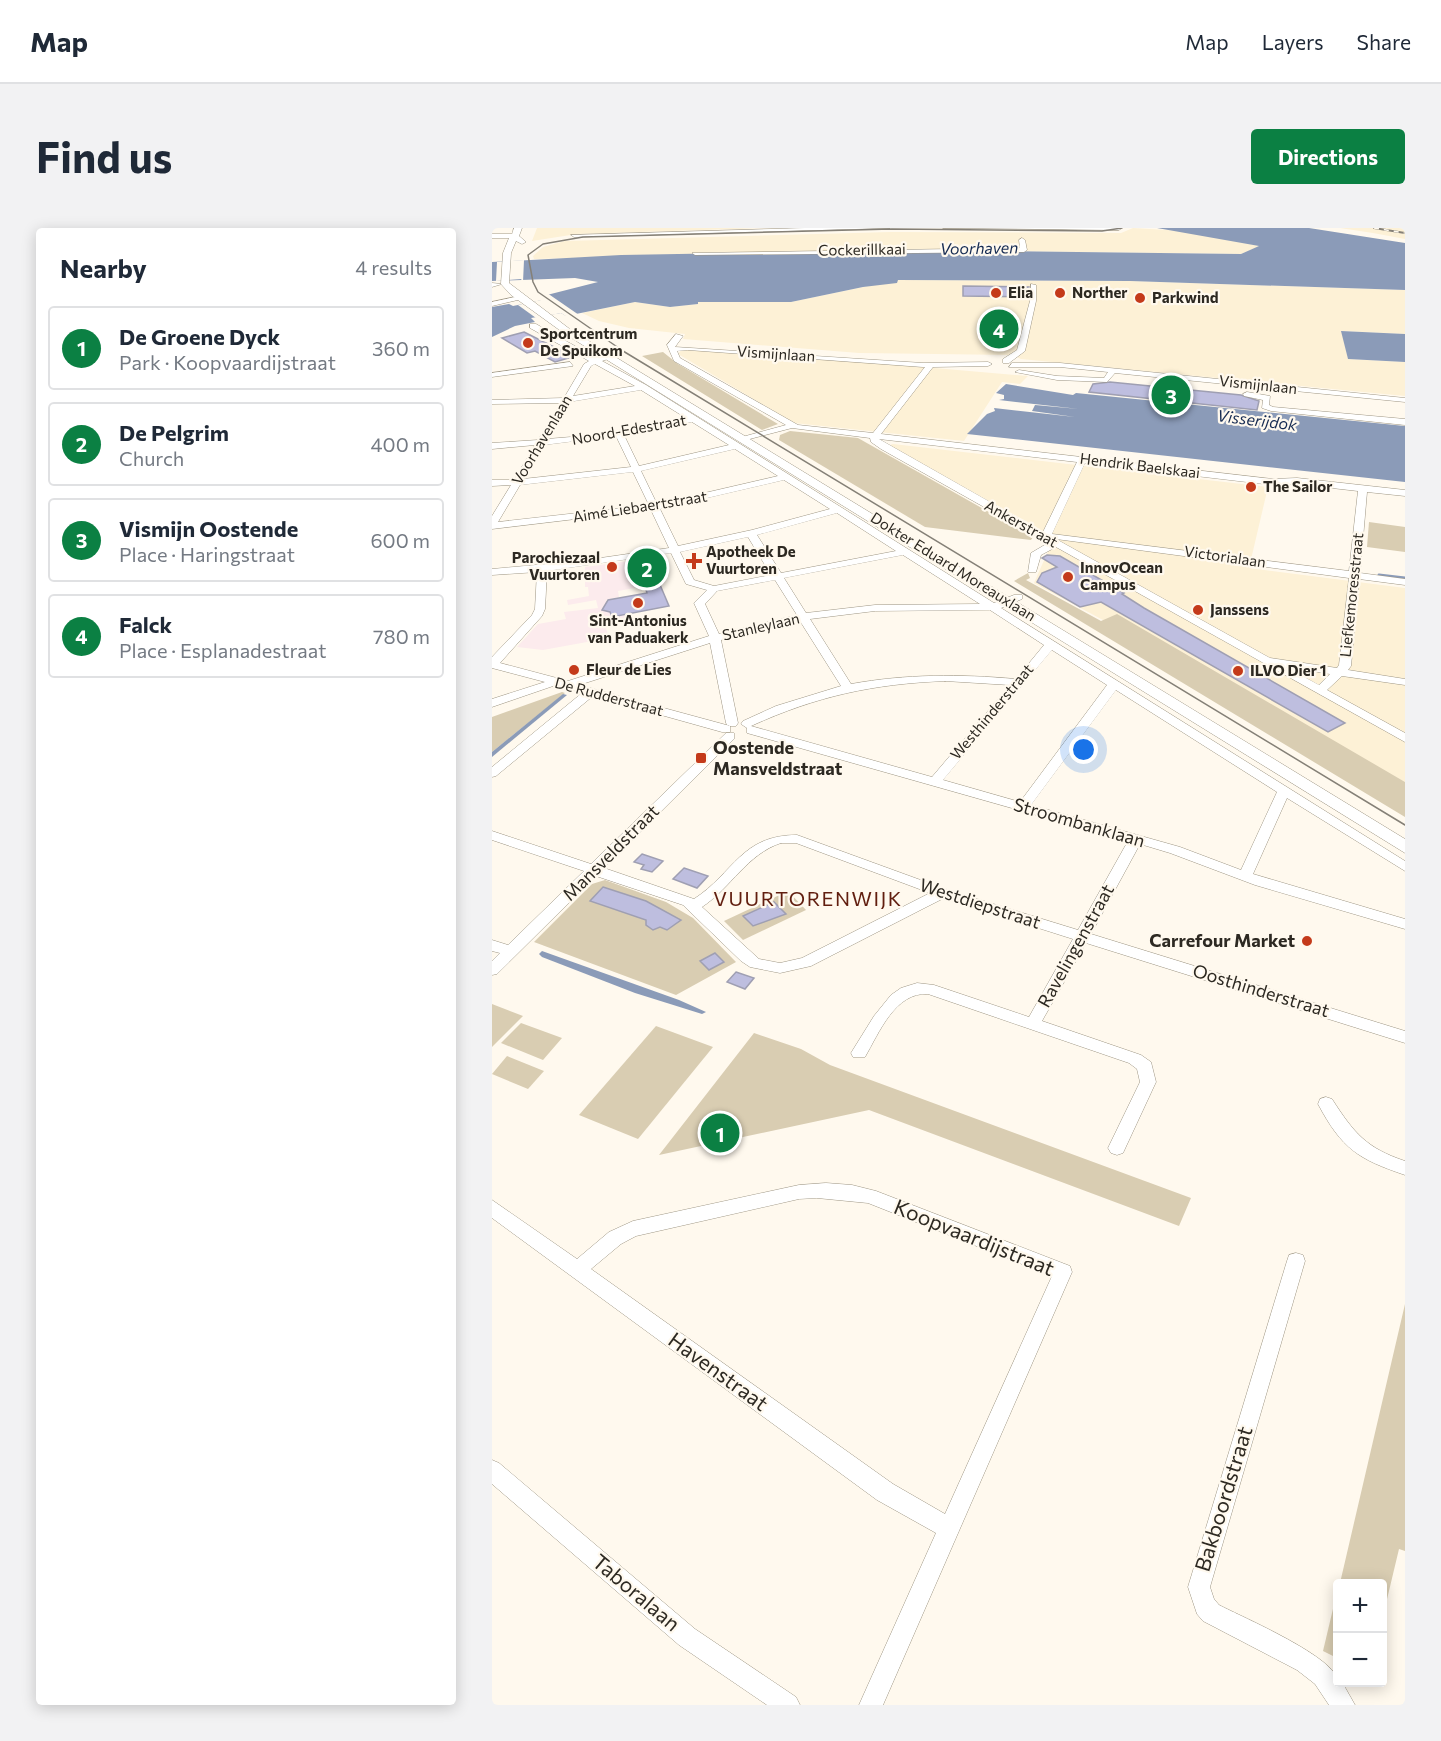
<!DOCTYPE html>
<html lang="en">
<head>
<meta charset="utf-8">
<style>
	:root { --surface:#fff; --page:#f2f2f3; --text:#1f2937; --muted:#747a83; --line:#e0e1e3; --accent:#0b8043 }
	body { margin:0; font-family:Commissioner,sans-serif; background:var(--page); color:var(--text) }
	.controls { position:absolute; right:18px; bottom:18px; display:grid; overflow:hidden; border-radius:6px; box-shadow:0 3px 15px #0003 }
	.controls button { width:54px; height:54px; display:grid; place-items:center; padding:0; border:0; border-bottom:2px solid var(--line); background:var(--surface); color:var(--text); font:30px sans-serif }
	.you { position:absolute; left:592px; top:522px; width:21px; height:21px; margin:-15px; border:4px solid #fff; border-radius:50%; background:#1a73e8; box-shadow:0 0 0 9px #1a73e833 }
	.badge { display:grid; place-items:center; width:39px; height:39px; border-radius:50%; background:var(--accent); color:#fff; font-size:20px; font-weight:700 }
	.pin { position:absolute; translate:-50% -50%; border:3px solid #fff; box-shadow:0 2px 6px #0006 }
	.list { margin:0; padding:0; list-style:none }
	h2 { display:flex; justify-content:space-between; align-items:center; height:78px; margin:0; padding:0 24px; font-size:26px }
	h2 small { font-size:20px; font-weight:400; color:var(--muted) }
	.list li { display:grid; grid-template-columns:39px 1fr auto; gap:18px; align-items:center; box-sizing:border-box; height:84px; margin:0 12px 12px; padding:0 12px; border:2px solid var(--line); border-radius:6px }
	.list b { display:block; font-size:22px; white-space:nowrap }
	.list p { margin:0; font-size:20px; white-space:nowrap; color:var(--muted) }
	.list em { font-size:20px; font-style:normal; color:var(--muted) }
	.map { position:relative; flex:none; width:913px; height:1477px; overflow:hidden; border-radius:6px }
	header { display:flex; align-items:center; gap:36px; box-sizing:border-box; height:84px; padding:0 30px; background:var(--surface); border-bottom:2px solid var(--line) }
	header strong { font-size:28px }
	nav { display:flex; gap:33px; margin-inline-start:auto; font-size:21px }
	.intro { display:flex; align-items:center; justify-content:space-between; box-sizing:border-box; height:144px; padding:0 36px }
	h1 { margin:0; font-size:42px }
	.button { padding:15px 27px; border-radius:6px; background:var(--accent); color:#fff; font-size:21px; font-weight:700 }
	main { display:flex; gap:36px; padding:0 36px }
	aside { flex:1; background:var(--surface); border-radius:6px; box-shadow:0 3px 15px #0003 }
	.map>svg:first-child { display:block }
</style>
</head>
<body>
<header>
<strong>Map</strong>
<nav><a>Map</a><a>Layers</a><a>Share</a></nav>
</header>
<div class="intro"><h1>Find us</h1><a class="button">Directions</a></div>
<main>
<aside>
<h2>Nearby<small>4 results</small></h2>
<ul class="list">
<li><span class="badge">1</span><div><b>De Groene Dyck</b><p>Park · Koopvaardijstraat</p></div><em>360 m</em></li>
<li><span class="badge">2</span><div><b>De Pelgrim</b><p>Church</p></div><em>400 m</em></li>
<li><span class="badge">3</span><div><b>Vismijn Oostende</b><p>Place · Haringstraat</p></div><em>600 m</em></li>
<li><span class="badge">4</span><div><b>Falck</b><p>Place · Esplanadestraat</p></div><em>780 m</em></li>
</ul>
</aside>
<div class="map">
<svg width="913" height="1477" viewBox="0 0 913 1477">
	<rect width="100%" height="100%" fill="#fff9ee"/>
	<!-- built -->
	<g fill="#fdf1d6">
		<path d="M 45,0 L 274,0 L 85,6 L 40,13 Z"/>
		<path d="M 641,0 L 691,3 L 768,18 L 749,26 L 423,22 L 42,31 L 41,28 L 51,19 L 73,13 L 399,4 L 629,5 Z"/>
		<path d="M 848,0 L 913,0 L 913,11 L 881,5 Z"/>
		<path d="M 405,52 L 638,53 L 913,62 L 913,106 L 850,103 L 856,131 L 913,134 L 913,168 L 529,131 L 520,127 L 367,125 L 191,111 L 193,106 L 137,100 L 107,93 L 90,85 L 143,74 L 178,79 L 206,76 L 206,74 L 299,74 Z"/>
		<path d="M 190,121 L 431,139 L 536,148 L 528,156 L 510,154 L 472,213 L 302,195 L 186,126 Z"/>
		<path d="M 401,216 L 776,259 L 757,340 L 913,360 L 913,554 L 542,355 L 557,321 L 543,298 L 409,225 L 398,217 Z"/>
	</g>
	<!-- education -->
	<path fill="#fcebed" d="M 145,332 L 153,353 L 149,359 L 126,363 L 127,369 L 114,372 L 116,377 L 112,381 L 119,383 L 120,388 L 135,387 L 137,393 L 113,397 L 117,410 L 51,422 L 25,419 L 46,396 L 74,391 L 72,384 L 106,380 L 104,372 L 76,377 L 75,372 L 97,368 L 96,359 L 93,359 L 93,339 Z"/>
	<!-- green -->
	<g fill="#d9cdb2">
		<path d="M 171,124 L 186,136 L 286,196 L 270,202 L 150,128 Z"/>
		<path d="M 298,203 L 366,210 L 541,309 L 539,312 L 433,299 L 287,212 L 288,207 Z"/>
		<path d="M 877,294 L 913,299 L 913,324 L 875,319 Z"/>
		<path d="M 536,345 L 538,350 L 534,352 L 609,393 L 625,386 L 913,554 L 913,589 L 522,353 Z"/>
		<path d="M 70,464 L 73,465 L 0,524 L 0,489 Z"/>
		<path d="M 113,652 L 174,674 L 201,690 L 244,734 L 184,767 L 42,714 L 100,656 Z"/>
		<path d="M 296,663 L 314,682 L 251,712 L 232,693 Z"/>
		<path d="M 0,776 L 31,788 L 0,819 Z"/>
		<path d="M 29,795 L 70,810 L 51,832 L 9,815 Z"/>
		<path d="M 164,798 L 221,819 L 146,911 L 87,887 Z"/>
		<path d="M 262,805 L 309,821 L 338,837 L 699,970 L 687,998 L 377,882 L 167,927 Z"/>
		<path d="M 15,828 L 52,843 L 36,861 L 0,846 Z"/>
		<path d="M 913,1076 L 913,1323 L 907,1321 L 891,1388 L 890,1356 L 848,1355 Z"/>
		<path d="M 845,1364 L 845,1430 L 831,1423 Z"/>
	</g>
	<!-- water -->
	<g fill="#8b9bb8">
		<path d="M 665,0 L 817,0 L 913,15 L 913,62 L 638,53 L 406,52 L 405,55 L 371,59 L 299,74 L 206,74 L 206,76 L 178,79 L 143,74 L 74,88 L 69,85 L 39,90 L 43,94 L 23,98 L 0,109 L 0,79 L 17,76 L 21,78 L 50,72 L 47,69 L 106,54 L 83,50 L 0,53 L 0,34 L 129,27 L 423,22 L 749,26 L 767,18 Z"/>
		<path d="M 849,103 L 913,106 L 913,134 L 856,131 Z"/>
		<path d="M 514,156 L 581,167 L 584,165 L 913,198 L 913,254 L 475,206 L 495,186 L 503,183 L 502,180 L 583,189 L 540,183 L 543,177 L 587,181 L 507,172 L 512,171 L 512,167 L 504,165 Z"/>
		<path d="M 71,466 L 75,467 L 0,529 L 0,524 Z"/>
		<path d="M 50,723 L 187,772 L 214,784 L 210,786 L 143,765 L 50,729 L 47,726 Z"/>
	</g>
	<!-- pier -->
	<g fill="#fff9ee">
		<path d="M 32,32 L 31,54 L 29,51 L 4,53 L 5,34 Z"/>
		<path d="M 55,65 L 58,67 L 87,87 L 75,89 L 69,85 L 44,90 L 26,77 L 49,72 L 45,68 Z"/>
	</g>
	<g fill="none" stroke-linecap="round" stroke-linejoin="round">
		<!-- stream -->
		<path stroke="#8b9bb8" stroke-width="3" d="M 887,347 L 913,350"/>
	</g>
	<!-- building -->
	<g fill="#bebedf" stroke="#9f9fb2" stroke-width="1.5">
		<path d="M 471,58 L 537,59 L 536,69 L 471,68 Z"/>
		<path d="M 498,92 L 522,93 L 516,115 L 506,114 L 507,110 L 492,110 Z"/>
		<path d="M 32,104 L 66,121 L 84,128 L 63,134 L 43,123 L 35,125 L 10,110 Z"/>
		<path d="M 618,154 L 749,167 L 767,173 L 765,182 L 597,164 L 601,156 Z"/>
		<path d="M 555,327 L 568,328 L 632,365 L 630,366 L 652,380 L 853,495 L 836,504 L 609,374 L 588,379 L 545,354 L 550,345 L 565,339 L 550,330 Z"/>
		<path d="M 160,330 L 166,345 L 163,345 L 177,378 L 120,389 L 118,384 L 110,382 L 116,372 L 155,365 L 145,332 Z"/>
		<path d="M 150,626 L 171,633 L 160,644 L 149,641 L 152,637 L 142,634 Z"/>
		<path d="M 192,640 L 216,648 L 205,660 L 181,651 Z"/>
		<path d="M 111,659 L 154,673 L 189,692 L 175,702 L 168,699 L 161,702 L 154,697 L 154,692 L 98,673 Z"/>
		<path d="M 282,674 L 294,686 L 261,698 L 251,688 Z"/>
		<path d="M 223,725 L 232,734 L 217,742 L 208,733 Z"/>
		<path d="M 244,744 L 262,750 L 253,761 L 235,754 Z"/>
	</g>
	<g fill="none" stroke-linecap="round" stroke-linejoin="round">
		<!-- minor casing -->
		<g stroke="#9e9684" stroke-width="1">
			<g id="minor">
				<path d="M 313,0 L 398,0 L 82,9 L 79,7 Z"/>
				<path d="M 451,0 L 630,0 L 627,2 Z"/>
				<path d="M 530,10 L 533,12 L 535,22 L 532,24 L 203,27 L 200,25 L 528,20 L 527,12 Z"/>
				<path d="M 0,55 L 10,56 L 0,59 Z"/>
				<path d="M 539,56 L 544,57 L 544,73 L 533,123 L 517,135 L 511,135 L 511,131 L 525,122 L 538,73 Z"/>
				<path d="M 28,68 L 30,71 L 0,78 L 0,74 Z"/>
				<path d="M 38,96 L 44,96 L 104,130 L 125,124 L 125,128 L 110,133 L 154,157 L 502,375 L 522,367 L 530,367 L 530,371 L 509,380 L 913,633 L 913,643 L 795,570 L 761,646 L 913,691 L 913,701 L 763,657 L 678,625 L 648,616 L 599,706 L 913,803 L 913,815 L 594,715 L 550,793 L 649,827 L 659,834 L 664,854 L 631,925 L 625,927 L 619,925 L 616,920 L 648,854 L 645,841 L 637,835 L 436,766 C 403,764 387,805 373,829 L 361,829 L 359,825 L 382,788 L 399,767 L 409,760 L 425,755 L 442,757 L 537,789 L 581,711 L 452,670 L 319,738 L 288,745 L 258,739 L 249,733 L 191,677 L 104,648 L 5,746 L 0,747 L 0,733 L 8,725 L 0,723 L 0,712 L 16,717 L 92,643 L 0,612 L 0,603 L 99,636 L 234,505 L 242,505 L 242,511 L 112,640 L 202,671 C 242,645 249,607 305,607 L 456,662 L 586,702 L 636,613 L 255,505 L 255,500 L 249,496 L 251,493 L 284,478 L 349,458 L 308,393 L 229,412 L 246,495 L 244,498 L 236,498 L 234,495 L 218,415 L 87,457 L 238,498 L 238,504 L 230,504 L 101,468 L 4,548 L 0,549 L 0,539 L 90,465 L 64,457 L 0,479 L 0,471 L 53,454 L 0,440 L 0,429 L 40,387 L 43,381 L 45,344 L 0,347 L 0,341 L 88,333 L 177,320 L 159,282 L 0,301 L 0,288 L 19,257 L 0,258 L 0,252 L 22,252 L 43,217 L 0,221 L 0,215 L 46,212 L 69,175 L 0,176 L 0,172 L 72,170 L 92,136 L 97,133 L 38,100 ZM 103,136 L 143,158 L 81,168 L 99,138 ZM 149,162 L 194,190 L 103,207 L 55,211 L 77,174 ZM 200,194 L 237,217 L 147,238 L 132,207 ZM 124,208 L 139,239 L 31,251 L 52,217 ZM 243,221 L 286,248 L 165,276 L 149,243 ZM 141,244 L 157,277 L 6,294 L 28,257 ZM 292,252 L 338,281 L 260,302 L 186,318 L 168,281 ZM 345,285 L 404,323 L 289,345 L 265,307 ZM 256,309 L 279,347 L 222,358 L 202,352 L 188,324 ZM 179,325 L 194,356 L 215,362 L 202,375 L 217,408 L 76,453 L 8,435 L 50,388 L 53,381 L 55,343 ZM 411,327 L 488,376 L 383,377 L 314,385 L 292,350 ZM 283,352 L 305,387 L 227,406 L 213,376 L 225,363 ZM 498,382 L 552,417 L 524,451 C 468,446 414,446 359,456 L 318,391 L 383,383 ZM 560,422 L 615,457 L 528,574 L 451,552 ZM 453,453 L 518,457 L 440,549 L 259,498 C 325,468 381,456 453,453 ZM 624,462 L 785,564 L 749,642 L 688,619 L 539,577 ZM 289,615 L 304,615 L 438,665 L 310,730 L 288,735 L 267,731 L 210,679 C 239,660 255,626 289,615 Z"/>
				<path d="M 184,106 L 191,108 L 183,119 L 431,135 L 496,134 L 500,136 L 496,138 L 441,139 L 389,206 L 781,251 L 805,250 L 913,262 L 913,268 L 875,264 L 868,345 L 913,351 L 913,357 L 867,351 L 859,438 L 856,442 L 913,451 L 913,457 L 850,448 L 835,462 L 913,505 L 913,514 L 564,319 L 549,327 L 544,344 L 536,344 L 539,325 L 556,315 L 389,221 L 379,214 L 378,210 L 300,200 L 250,213 L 250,209 L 294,197 L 182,133 L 175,117 ZM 196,122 L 431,139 L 433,139 L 381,205 L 306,197 L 188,130 L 185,123 ZM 387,211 L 585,234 L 551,304 ZM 593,235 L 781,257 L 805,256 L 866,263 L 857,343 L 560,306 ZM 564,311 L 857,350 L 847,437 L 845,440 L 778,430 ZM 794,439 L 838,446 L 827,457 Z"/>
				<path d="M 78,134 L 81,138 L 0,149 L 0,145 Z"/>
				<path d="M 520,135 L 568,135 L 913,170 L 913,174 L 623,145 L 615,154 L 565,152 L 523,144 L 527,142 L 565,148 L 612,150 L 616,144 L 568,139 L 517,139 Z"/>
				<path d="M 755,164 L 778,168 L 777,177 L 781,179 L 913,191 L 913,197 L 779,183 L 770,180 L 771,172 L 752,168 L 751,166 Z"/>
				<path d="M 834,869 L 840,871 C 862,905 874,920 913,933 L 913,947 C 866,931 850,921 826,876 L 828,871 Z"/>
				<path d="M 334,955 L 360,957 L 384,963 L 578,1038 L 580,1044 L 391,1477 L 367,1477 L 444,1305 L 385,1272 L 0,990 L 0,972 L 85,1031 L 117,1004 L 141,993 L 307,957 ZM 325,970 L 376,975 L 560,1048 L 453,1286 L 401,1256 L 99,1041 L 129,1016 L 144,1008 L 307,971 Z"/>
				<path d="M 804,1025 L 811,1027 L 813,1033 L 718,1359 L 722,1371 L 727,1377 C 750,1389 846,1430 846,1454 L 850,1454 L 863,1477 L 837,1477 L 823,1456 L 805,1442 L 711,1393 L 705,1386 L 696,1359 L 795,1033 L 797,1027 Z"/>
				<path d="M 0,1232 L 7,1235 L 203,1401 L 304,1469 L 308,1477 L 275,1477 L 187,1417 L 0,1256 Z"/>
			</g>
		</g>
		<!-- major casing -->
		<g stroke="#9e9684" stroke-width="1">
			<path id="major" d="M 22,0 L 30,0 L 27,8 L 34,14 L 30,16 L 24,13 L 19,25 L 17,55 L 79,102 L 913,611 L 913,625 L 73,106 L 19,67 L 9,56 L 11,25 L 17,10 L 0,10 L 0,6 L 20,6 Z"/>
		</g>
		<!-- minor -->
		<use href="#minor" fill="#fff" fill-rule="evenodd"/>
		<!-- major -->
		<use href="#major" fill="#fff" fill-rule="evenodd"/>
		<!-- tram -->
		<path stroke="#858077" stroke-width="1.5" d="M 630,0 L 610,3 L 400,1 L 91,9 L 51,16 L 36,27 L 41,54 L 46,64 L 131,123 L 913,597"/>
		<!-- rail casing -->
		<g stroke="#858077" stroke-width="2">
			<path id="rail" d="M 882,0 L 913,5"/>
		</g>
		<!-- rail -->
		<use href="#rail" stroke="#fff9ee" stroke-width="1.5" stroke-dasharray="5" stroke-linecap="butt"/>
	</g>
	<!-- markers -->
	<g fill="#c43a1a" stroke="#fff9ee" stroke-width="2">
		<circle cx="504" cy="65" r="6"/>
		<circle cx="568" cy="65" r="6"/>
		<circle cx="648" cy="70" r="6"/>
		<circle cx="36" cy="115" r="6"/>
		<circle cx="759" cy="259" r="6"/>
		<path d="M199 324h6v6h6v6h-6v6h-6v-6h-6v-6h6z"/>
		<circle cx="120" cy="339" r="6"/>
		<circle cx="576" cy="349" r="6"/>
		<circle cx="146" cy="375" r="6"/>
		<circle cx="706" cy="382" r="6"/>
		<circle cx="82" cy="442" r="6"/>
		<circle cx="746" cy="443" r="6"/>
		<rect x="203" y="524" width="12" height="12" rx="3"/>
		<circle cx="815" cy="713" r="6"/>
	</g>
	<g text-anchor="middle" stroke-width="4.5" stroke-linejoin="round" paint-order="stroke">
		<!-- far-street labels -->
		<g font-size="15" fill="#2d2922" stroke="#fff9ee">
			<text transform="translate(370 22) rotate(-1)" y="5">Cockerillkaai</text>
			<text transform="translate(284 126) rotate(4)" y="5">Vismijnlaan</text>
			<text transform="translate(766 157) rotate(6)" y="5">Vismijnlaan</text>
			<text transform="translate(137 202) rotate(-10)" y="5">Noord-Edestraat</text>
			<text transform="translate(50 212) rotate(-59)" y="5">Voorhavenlaan</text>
			<text transform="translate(648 238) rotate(7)" y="5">Hendrik Baelskaai</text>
			<text transform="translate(148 279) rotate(-9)" y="5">Aimé Liebaertstraat</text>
			<text transform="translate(529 296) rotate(29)" y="5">Ankerstraat</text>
			<text transform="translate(733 329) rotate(8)" y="5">Victorialaan</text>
			<text transform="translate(461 339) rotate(32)" y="5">Dokter Eduard Moreauxlaan</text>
			<text transform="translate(860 367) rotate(-84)" y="5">Liefkemoresstraat</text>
			<text transform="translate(269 399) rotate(-13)" y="5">Stanleylaan</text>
			<text transform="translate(117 469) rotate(15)" y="5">De Rudderstraat</text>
			<text transform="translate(500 484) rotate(-50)" y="5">Westhinderstraat</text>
		</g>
		<!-- far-poi labels -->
		<g font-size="15" font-weight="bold" fill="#2d2922" stroke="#fff9ee" text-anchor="start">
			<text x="516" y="70">Elia</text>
			<text x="580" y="70">Norther</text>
			<text x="660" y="75">Parkwind</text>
			<text x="48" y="111">Sportcentrum<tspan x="48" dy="17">De Spuikom</tspan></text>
			<text x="771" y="264">The Sailor</text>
			<text x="214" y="329">Apotheek De<tspan x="214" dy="17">Vuurtoren</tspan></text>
			<text x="108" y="335" text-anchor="end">Parochiezaal<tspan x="108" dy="17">Vuurtoren</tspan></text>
			<text x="588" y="345">InnovOcean<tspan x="588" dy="17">Campus</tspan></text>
			<text x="718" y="387">Janssens</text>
			<text x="146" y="398" text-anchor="middle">Sint-Antonius<tspan x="146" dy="17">van Paduakerk</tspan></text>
			<text x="94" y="447">Fleur de Lies</text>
			<text x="758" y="448">ILVO Dier 1</text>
		</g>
		<!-- far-water labels -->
		<g font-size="16" font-style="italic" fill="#152a51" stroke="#fff9ee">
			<text transform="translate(487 20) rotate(-1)" y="6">Voorhaven</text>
			<text transform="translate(765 192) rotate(7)" y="6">Visserijdok</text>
		</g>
		<!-- poi labels -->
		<g font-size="18" font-weight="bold" fill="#2d2922" stroke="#fff9ee" text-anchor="start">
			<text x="221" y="526">Oostende<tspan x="221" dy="21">Mansveldstraat</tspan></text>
			<text x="803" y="719" text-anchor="end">Carrefour Market</text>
		</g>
		<!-- street labels -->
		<g font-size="18" fill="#2d2922" stroke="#fff9ee">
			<text transform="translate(587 595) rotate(16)" y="6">Stroombanklaan</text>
			<text transform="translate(119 625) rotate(-45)" y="6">Mansveldstraat</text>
			<text transform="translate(488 676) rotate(18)" y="6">Westdiepstraat</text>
			<text transform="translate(584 718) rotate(-61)" y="6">Ravelingenstraat</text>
			<text transform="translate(769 763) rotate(17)" y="6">Oosthinderstraat</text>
		</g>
		<!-- neighbourhood labels -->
		<g font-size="20" letter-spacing="1.5" fill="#611e0f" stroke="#fff9ee">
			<text x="316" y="678">VUURTORENWIJK</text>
		</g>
		<!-- near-street labels -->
		<g font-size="21" fill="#2d2922" stroke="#fff9ee">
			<text transform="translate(482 1010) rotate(22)" y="7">Koopvaardijstraat</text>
			<text transform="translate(226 1144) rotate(36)" y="7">Havenstraat</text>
			<text transform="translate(732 1271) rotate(-73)" y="7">Bakboordstraat</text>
			<text transform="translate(144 1365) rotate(40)" y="7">Taboralaan</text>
		</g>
	</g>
</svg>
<div class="controls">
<button>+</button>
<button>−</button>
</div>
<div class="you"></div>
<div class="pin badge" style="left:228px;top:905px">1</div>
<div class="pin badge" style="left:155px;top:340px">2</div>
<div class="pin badge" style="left:679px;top:167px">3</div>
<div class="pin badge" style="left:507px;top:101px">4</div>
</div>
</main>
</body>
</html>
